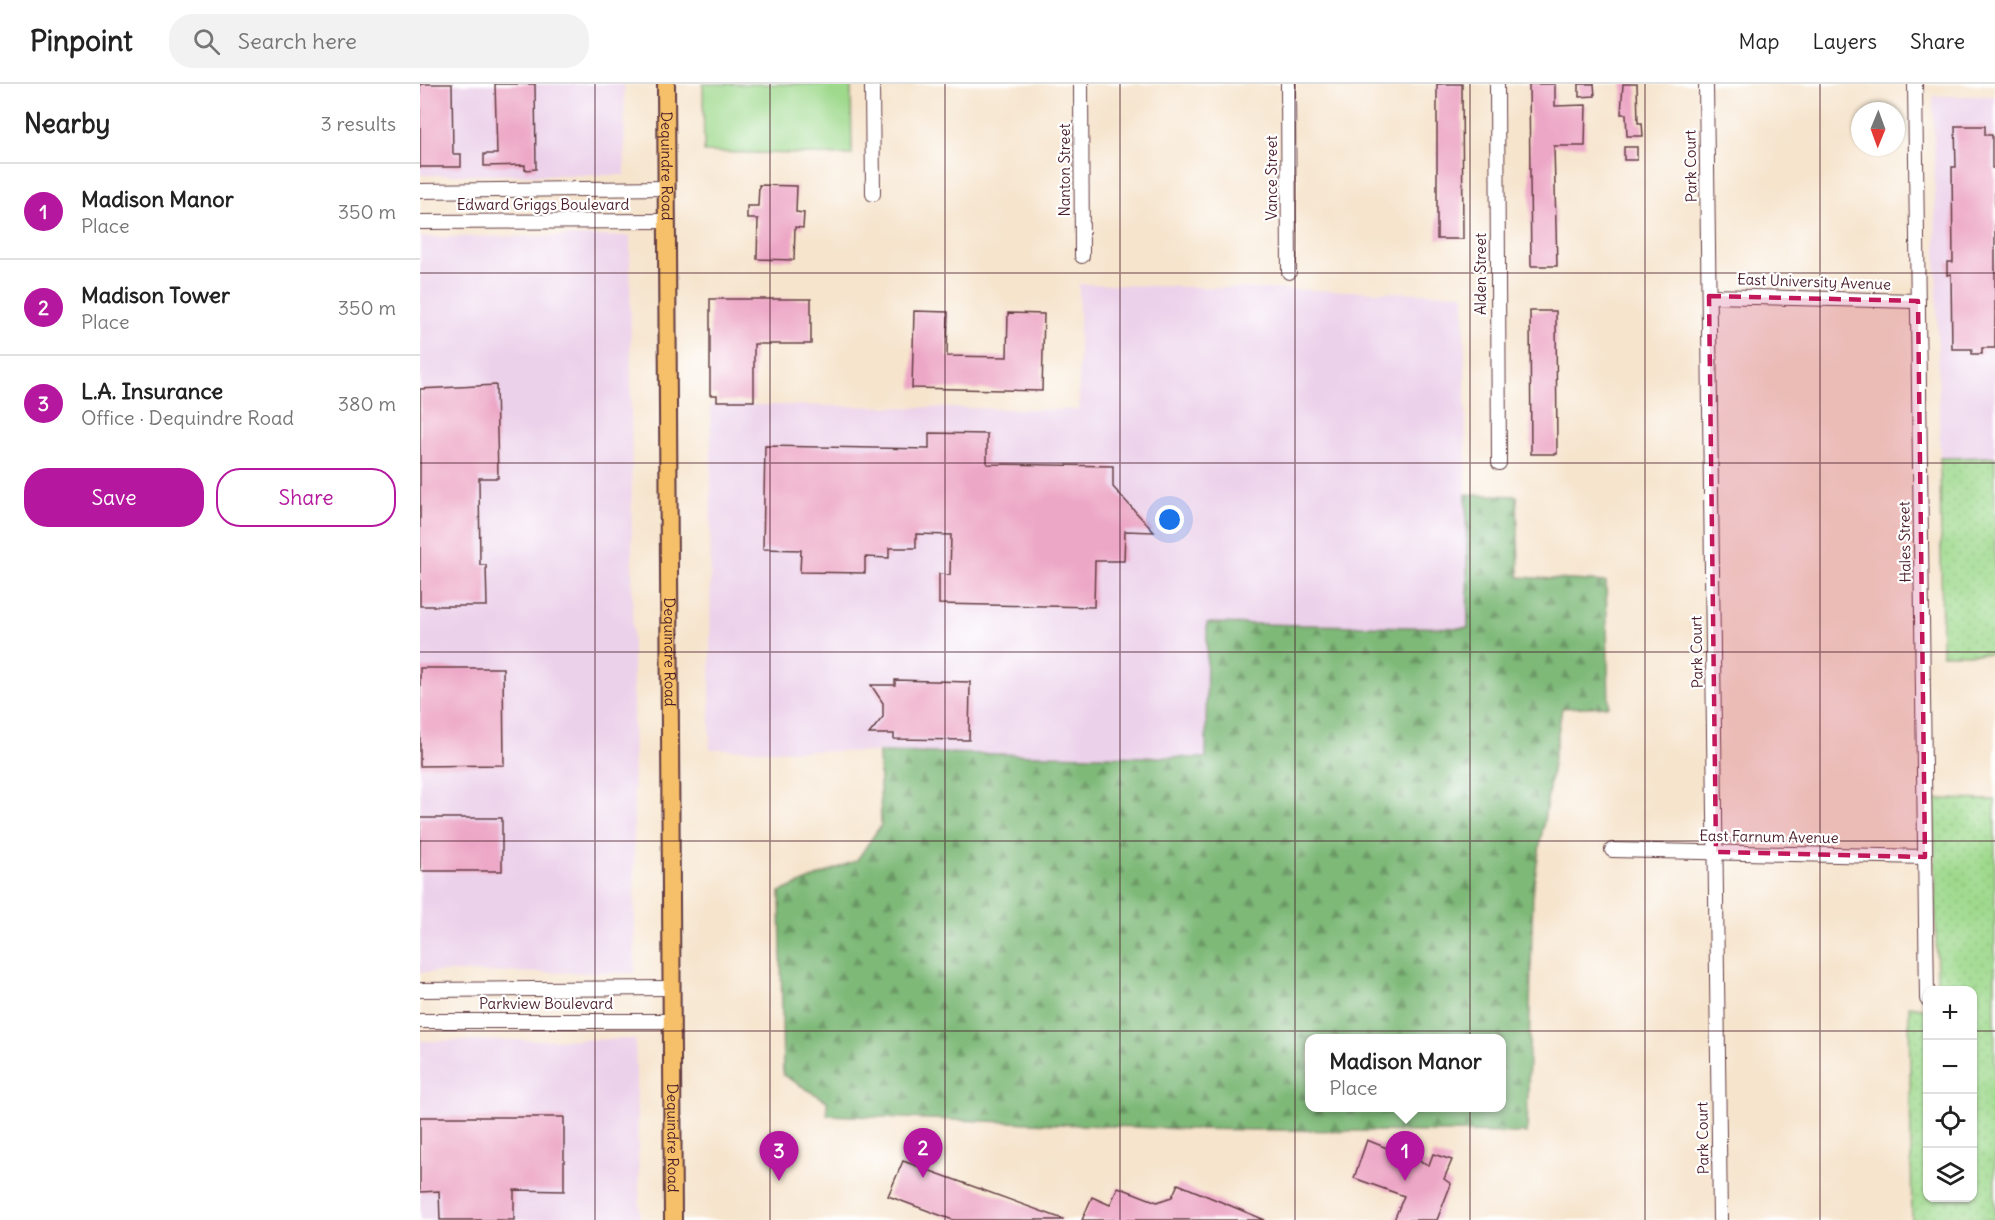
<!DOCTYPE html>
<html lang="en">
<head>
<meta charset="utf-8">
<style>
	:root { --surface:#fff; --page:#f2f2f2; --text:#222; --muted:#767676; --line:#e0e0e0; --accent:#b5179e }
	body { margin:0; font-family:Delius,sans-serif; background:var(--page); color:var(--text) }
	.controls { position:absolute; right:18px; bottom:18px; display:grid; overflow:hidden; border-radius:12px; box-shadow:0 2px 4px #0004 }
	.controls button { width:54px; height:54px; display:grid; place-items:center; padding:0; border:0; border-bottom:2px solid var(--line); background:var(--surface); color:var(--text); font:30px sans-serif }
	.compass { position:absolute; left:1431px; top:18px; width:54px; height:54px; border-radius:50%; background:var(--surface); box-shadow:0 2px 4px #0004; rotate:181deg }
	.you { position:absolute; left:750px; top:436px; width:21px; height:21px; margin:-15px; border:4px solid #fff; border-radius:50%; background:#1a73e8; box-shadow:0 0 0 9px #1a73e833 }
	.badge { display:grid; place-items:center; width:39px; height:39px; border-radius:50%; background:var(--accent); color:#fff; font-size:20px; font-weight:700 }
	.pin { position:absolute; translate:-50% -50px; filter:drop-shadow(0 2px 3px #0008) }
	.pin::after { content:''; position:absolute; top:32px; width:21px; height:18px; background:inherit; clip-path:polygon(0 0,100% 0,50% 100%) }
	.popup { position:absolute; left:885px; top:950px; width:201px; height:78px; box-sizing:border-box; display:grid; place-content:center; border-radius:12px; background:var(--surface); filter:drop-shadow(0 2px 4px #0005); font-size:20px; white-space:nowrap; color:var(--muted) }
	.popup b { font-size:22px; color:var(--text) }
	.popup::after { content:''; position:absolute; left:50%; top:100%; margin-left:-12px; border:12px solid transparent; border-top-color:var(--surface) }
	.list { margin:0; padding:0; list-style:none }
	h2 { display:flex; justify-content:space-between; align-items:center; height:78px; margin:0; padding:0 24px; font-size:26px }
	h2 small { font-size:20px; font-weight:400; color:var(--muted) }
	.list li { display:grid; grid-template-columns:39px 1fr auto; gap:18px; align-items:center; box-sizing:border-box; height:96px; padding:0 24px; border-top:2px solid var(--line) }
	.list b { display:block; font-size:22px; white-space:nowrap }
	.list p { margin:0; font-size:20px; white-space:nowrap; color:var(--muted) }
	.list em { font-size:20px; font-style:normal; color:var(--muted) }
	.actions { display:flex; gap:12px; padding:18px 24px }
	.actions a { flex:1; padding:14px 0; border:2px solid var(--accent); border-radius:24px; text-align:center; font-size:21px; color:var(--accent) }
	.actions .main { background:var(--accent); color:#fff }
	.icon { flex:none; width:33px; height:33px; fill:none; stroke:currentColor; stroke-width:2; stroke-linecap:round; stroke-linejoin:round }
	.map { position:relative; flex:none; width:1575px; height:1136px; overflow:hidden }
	header { display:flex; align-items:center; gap:36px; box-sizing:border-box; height:84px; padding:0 30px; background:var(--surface); border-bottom:2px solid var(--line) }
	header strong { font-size:28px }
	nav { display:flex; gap:33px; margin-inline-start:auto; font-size:21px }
	.search { width:420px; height:54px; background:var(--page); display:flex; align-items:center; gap:15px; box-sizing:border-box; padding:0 21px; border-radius:24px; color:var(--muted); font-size:22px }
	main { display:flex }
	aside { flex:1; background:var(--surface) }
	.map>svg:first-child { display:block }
</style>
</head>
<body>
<header>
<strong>Pinpoint</strong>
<div class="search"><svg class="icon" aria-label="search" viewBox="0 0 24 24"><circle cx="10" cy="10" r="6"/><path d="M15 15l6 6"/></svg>Search here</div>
<nav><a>Map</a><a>Layers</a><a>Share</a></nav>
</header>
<main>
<aside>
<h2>Nearby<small>3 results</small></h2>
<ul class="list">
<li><span class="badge">1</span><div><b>Madison Manor</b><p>Place</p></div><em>350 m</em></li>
<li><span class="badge">2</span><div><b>Madison Tower</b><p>Place</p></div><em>350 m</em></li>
<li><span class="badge">3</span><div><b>L.A. Insurance</b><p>Office · Dequindre Road</p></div><em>380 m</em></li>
</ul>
<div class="actions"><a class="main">Save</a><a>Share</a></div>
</aside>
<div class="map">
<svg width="1575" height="1136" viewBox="0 0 1575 1136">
	<defs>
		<pattern id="forest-firs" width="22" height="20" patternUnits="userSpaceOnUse" patternTransform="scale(1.5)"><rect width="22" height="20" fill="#7eb978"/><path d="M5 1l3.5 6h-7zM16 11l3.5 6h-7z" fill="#699663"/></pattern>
		<pattern id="park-dots" width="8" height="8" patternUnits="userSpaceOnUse" patternTransform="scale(1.5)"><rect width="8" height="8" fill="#9ed98c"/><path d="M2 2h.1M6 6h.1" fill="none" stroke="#8aba79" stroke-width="1.8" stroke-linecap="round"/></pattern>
	</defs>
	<rect width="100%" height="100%" fill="#fff"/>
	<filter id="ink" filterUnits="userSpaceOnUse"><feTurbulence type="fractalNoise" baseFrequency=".0167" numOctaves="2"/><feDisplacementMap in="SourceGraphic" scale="12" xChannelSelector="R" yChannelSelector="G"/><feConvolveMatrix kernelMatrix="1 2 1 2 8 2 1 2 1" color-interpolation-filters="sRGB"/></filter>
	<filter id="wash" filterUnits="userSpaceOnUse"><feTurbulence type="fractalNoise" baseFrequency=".008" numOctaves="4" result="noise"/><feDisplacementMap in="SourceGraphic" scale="24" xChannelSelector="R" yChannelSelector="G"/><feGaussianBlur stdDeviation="1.35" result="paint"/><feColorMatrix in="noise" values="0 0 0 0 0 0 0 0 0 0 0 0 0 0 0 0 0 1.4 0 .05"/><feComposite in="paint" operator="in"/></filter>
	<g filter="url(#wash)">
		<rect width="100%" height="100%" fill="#f6e4cc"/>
		<!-- built -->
		<g fill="#ecd1ea">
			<path d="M 0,0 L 204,0 L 205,91 L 0,91 Z"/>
			<path d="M 1513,12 L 1575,12 L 1575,373 L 1520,374 Z"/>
			<path d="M 210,152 L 215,889 L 0,888 L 0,153 Z"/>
			<path d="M 659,200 L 1044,210 L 1048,544 L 787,539 L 787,674 L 290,665 L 291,320 L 659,326 Z"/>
			<path d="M 215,955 L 220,1136 L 0,1136 L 0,957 Z"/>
		</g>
		<!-- grass -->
		<path fill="#9ed98c" stroke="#747c5c" stroke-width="1.5" d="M 283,0 L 431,0 L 432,71 L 284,68 Z"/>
		<!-- forest -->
		<path fill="url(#forest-firs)" stroke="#646c52" stroke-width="1.5" fill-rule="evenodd" d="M 1046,410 L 1097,412 L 1099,493 L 1186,498 L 1189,622 L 1142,624 L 1113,805 L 1107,1049 L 766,1045 L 407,1031 L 407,1017 L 363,991 L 360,808 L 437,776 L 461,741 L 459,668 L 786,674 L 787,539 L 1048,544 ZM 889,954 L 1081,954 L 1081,1024 L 889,1024 Z"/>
		<!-- park -->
		<g fill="url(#park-dots)" stroke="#747c5c" stroke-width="1.5">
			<path d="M 1575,373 L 1575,570 L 1522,570 L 1520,374 Z"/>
			<path d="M 1514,715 L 1575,716 L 1575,1136 L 1492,1136 L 1489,922 L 1507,925 L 1508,1114 L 1552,1114 L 1552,906 L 1517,906 Z"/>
		</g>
		<g id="blocks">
			<!-- building -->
			<g fill="#eda7c6">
				<path d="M 0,0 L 32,0 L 33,70 L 41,70 L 41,83 L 0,83 Z"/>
				<path d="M 75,0 L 115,0 L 116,85 L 105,86 L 105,81 L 64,82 L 64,70 L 77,70 Z"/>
				<path d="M 1017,0 L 1042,0 L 1043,155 L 1017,155 Z"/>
				<path d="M 1109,0 L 1135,0 L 1135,22 L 1166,21 L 1165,62 L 1134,62 L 1137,182 L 1111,182 Z"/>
				<path d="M 1159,0 L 1174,0 L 1175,12 L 1159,13 Z"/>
				<path d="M 1203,0 L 1217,0 L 1218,39 L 1222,39 L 1223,52 L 1207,52 L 1206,30 L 1201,30 Z"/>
				<path d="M 1535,42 L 1565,42 L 1565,51 L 1572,51 L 1572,84 L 1575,84 L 1575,264 L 1562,264 L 1562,270 L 1552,270 L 1552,265 L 1532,265 L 1531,190 L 1527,191 L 1527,178 L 1533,178 L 1532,83 L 1536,83 Z"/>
				<rect x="1204" y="63" width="13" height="13"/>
				<path d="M 339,101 L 377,102 L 376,128 L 384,129 L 383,144 L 375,143 L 374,176 L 337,175 L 338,135 L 327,135 L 327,122 L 338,122 Z"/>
				<path d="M 290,215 L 391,215 L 391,260 L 334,260 L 334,317 L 297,317 L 297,311 L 290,311 Z"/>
				<path d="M 494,227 L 528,228 L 527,272 L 587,273 L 588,229 L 624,230 L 622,307 L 492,304 Z"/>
				<path d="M 1110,227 L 1136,227 L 1137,370 L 1111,370 Z"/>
				<path d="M 76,301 L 78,394 L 59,394 L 60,481 L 66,481 L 67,522 L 0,522 L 0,305 Z"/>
				<path d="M 509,349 L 567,350 L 567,380 L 693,382 L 693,403 L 734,448 L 705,447 L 704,477 L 675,477 L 674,523 L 519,520 L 519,490 L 530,491 L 531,451 L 496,450 L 496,464 L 469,464 L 469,474 L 445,473 L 445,489 L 380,488 L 381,466 L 343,465 L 345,362 L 509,365 Z"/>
				<path d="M 0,584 L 83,584 L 84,681 L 0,682 Z"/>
				<path d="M 475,596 L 550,598 L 549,656 L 474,655 L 474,650 L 449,650 L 463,633 L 463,619 L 451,601 L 475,601 Z"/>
				<rect x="0" y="734" width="82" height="53"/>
				<path d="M 0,1033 L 144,1033 L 144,1107 L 94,1106 L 94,1136 L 20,1136 L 19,1107 L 0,1108 Z"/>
				<path d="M 947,1056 L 1009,1081 L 1013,1070 L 1032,1076 L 1024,1095 L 1031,1100 L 1017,1136 L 974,1136 L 984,1112 L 934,1094 Z"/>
				<path d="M 483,1077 L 643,1135 L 642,1136 L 533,1136 L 468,1112 Z"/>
				<path d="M 758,1100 L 845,1136 L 662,1136 L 672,1113 L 690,1121 L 698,1103 L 737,1118 L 752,1113 Z"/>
			</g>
		</g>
	</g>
	<g filter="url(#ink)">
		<use href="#blocks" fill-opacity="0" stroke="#643d43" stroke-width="1.5"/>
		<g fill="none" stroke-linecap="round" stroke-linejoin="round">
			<!-- minor casing -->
			<g stroke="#643d43" stroke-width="16">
				<g id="minor">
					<path d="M 452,0 L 453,110"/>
					<path d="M 661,0 L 662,172"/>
					<path d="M 868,0 L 869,188"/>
					<path d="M 1077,0 L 1079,379"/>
					<path d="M 1286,0 L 1300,1136"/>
					<path d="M 1495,0 L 1507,915"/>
					<path d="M 0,107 L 246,104"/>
					<path d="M 0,138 L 246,137"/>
					<path d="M 1289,212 L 1498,217"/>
					<path d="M 1192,766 L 1505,773"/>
					<path d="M 0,906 L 251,904"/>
					<path d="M 0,937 L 251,937"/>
				</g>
			</g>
			<!-- major casing -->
			<g stroke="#643d43" stroke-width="20">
				<g id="major">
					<path id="s1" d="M 246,0 L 253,1136"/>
				</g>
			</g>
			<!-- minor -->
			<use href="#minor" stroke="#fff" stroke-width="14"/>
			<!-- major -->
			<use href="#major" stroke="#f6c06b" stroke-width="16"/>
		</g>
	</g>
	<!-- marked area -->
	<path fill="#c2185b" fill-opacity="0.2" stroke="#c2185b" stroke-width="4.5" stroke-dasharray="12 8" stroke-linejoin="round" d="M 1289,212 L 1498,217 L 1505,773 L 1296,768 Z"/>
	<!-- grid -->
	<path fill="none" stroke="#4a1f2b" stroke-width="1.5" stroke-opacity="0.55" d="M 175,0 L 175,1136M 350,0 L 350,1136M 525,0 L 525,1136M 700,0 L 700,1136M 875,0 L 875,1136M 1050,0 L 1050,1136M 1225,0 L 1225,1136M 1400,0 L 1400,1136M 0,189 L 1575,189M 0,379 L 1575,379M 0,568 L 1575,568M 0,757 L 1575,757M 0,947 L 1508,947M 1552,947 L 1575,947"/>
	<g text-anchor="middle" stroke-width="4.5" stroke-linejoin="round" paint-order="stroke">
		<!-- street labels -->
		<g font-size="15" fill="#4a1f2b" stroke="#fff">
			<text dy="5" stroke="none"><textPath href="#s1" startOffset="82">Dequindre Road</textPath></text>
			<text transform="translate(1271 82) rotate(-91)" y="5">Park Court</text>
			<text transform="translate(645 86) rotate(-90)" y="5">Nanton Street</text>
			<text transform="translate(852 94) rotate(-90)" y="5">Vance Street</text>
			<text x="123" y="126">Edward Griggs Boulevard</text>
			<text transform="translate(1061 190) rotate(-90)" y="5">Alden Street</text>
			<text transform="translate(1394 198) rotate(2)" y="5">East University Avenue</text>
			<text transform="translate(1485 458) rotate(-91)" y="5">Hales Street</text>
			<text dy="5" stroke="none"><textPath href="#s1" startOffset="568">Dequindre Road</textPath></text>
			<text transform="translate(1277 568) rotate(-91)" y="5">Park Court</text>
			<text transform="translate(1349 753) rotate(1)" y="5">East Farnum Avenue</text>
			<text x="126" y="925">Parkview Boulevard</text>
			<text dy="5" stroke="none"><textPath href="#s1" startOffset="1054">Dequindre Road</textPath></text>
			<text transform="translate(1283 1054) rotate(-91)" y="5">Park Court</text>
		</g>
	</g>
</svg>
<div class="controls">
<button>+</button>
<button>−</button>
<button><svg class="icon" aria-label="locate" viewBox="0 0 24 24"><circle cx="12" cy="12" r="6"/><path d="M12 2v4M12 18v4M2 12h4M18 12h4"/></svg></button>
<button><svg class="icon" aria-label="layers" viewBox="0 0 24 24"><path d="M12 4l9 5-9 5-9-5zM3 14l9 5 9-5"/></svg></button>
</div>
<svg class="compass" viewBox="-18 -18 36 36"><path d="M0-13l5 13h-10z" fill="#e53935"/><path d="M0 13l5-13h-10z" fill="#767676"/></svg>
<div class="you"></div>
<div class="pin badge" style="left:985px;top:1097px">1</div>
<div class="popup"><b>Madison Manor</b>Place</div>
<div class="pin badge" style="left:503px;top:1094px">2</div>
<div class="pin badge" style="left:359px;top:1097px">3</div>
</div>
</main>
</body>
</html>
